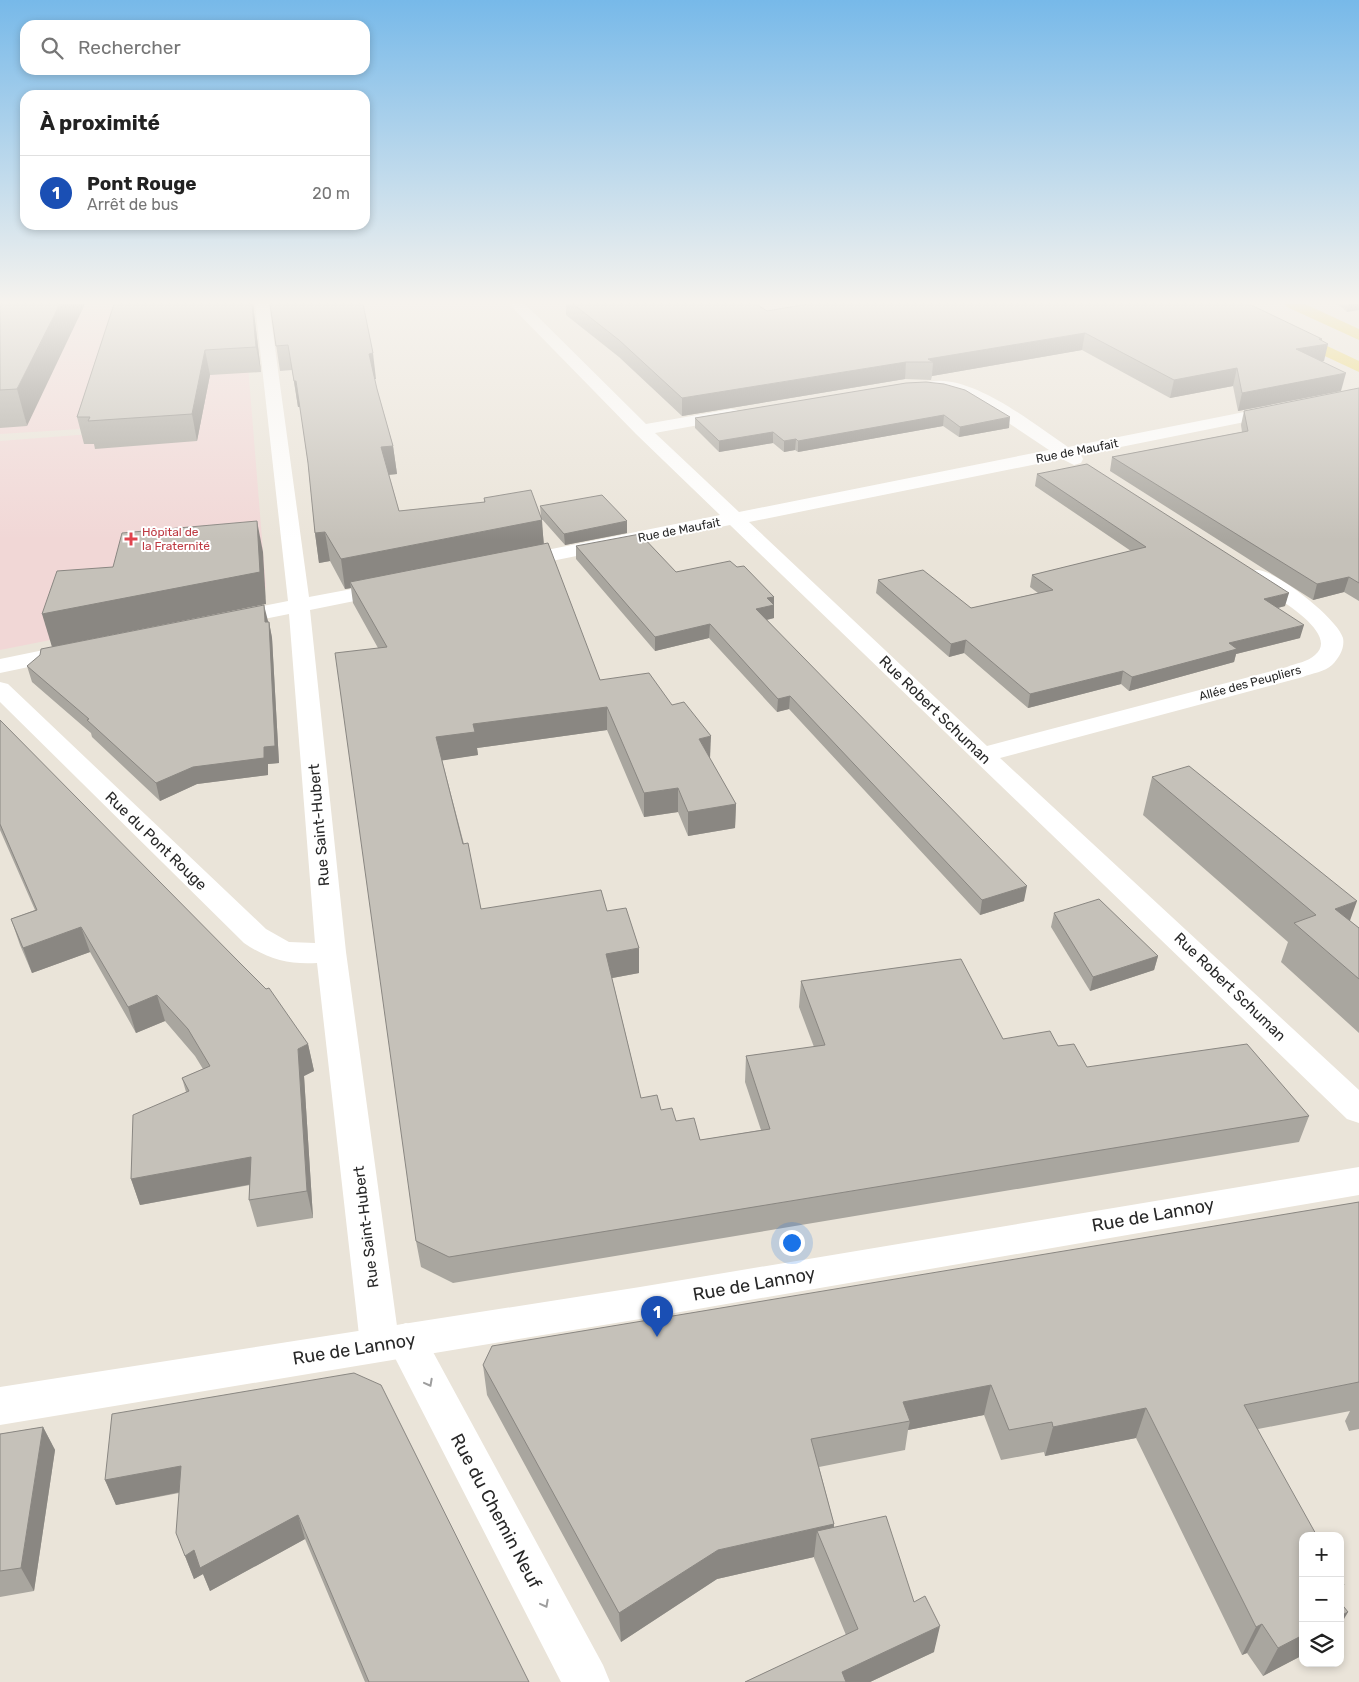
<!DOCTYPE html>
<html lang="fr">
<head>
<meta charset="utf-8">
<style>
	:root { --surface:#fff; --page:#f2f2f2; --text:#222; --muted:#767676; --line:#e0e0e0; --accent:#3c52f4 }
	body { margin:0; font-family:Rubik,sans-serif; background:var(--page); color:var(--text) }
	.controls { position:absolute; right:15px; bottom:15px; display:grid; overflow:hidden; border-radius:10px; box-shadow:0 2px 8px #0003 }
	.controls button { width:45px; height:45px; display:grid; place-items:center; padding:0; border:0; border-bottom:1px solid var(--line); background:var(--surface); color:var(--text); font:25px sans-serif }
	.you { position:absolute; left:791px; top:1242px; width:18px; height:18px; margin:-12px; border:4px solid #fff; border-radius:50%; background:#1a73e8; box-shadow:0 0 0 8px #1a73e833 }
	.badge { display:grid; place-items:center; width:32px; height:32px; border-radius:50%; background:var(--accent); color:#fff; font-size:16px; font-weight:700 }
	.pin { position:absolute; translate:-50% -41px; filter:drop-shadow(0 1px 2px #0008) }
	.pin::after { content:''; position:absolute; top:26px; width:18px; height:15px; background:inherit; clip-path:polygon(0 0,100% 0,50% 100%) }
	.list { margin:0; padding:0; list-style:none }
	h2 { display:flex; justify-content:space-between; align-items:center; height:65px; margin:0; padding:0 20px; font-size:21px }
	h2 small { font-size:16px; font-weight:400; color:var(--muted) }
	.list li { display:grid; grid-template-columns:32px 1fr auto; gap:15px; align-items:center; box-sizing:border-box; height:75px; padding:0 20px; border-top:1px solid var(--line) }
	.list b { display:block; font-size:19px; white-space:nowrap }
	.list p { margin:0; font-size:16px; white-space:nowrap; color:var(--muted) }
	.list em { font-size:16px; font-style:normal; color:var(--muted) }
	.icon { flex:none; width:28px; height:28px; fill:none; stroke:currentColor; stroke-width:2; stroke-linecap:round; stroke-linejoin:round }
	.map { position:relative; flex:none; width:1359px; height:1682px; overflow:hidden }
	.search { position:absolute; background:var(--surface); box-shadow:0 2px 8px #0003; left:20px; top:20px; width:350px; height:55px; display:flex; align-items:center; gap:12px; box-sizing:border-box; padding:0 18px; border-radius:15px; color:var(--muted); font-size:19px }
	.panel { position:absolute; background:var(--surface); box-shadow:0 2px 8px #0003; left:20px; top:90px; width:350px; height:140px; border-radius:15px }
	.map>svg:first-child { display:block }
</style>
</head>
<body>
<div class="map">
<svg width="1359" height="1682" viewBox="0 0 1359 1682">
	<rect width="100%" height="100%" fill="#eae4d9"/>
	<!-- medical -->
	<path fill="#f1d7d6" d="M 0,304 L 243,304 L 266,588 L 247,601 L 0,650 L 0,441 L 91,434 L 129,426 L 0,434 Z"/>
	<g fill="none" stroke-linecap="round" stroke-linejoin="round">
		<!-- street -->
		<g fill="#fff" fill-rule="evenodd">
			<path d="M 255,304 L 269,304 L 309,597 L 389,582 L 397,583 L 400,588 L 397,593 L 389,594 L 310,610 L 346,952 L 397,1326 L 406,1323 L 420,1328 L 603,1665 L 610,1682 L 561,1682 L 394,1356 L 380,1361 L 366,1356 L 360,1344 L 317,963 C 290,965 267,959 244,943 L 0,702 L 0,682 L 8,684 L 266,929 L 289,942 L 315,943 L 289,614 L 230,626 L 222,624 L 219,619 L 222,614 L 288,601 Z"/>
			<path d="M 509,304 L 525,304 L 646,424 L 731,409 L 737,410 L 740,414 L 737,418 L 655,433 L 739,512 L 1049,450 L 977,402 L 952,393 L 928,390 L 926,386 L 928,382 C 970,372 1034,424 1068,447 L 1279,405 L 1285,406 L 1288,410 L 1285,414 L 1279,415 L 1081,455 L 1083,459 L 1081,463 L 1074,465 L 1062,459 L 749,522 L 987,746 L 1287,667 C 1296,663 1308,662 1315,655 C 1343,632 1265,590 1249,581 L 1246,576 L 1249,571 C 1252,571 1254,570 1257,570 C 1276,570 1338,619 1343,638 C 1345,648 1339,658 1332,665 C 1325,672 1312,673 1303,677 L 1000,758 L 1359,1090 L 1359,1123 L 1347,1119 L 730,525 L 517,568 L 510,566 L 507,562 L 510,558 L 517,556 L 720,515 L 636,434 Z"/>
			<path d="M 73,644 L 81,646 L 85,651 L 81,656 L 0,673 L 0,659 Z"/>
		</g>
		<!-- secondary -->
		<path fill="#fff" fill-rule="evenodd" d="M 1359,1167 L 1359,1195 L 640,1319 L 0,1425 L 0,1387 L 640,1287 Z"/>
		<!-- primary -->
		<g fill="#ecd45c" fill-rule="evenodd">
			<path d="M 1218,304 L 1238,304 L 1359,361 L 1359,372 L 1220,307 Z"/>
			<path d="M 1285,304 L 1305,304 L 1359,329 L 1359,340 L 1287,307 Z"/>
		</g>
	</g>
	<!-- wall -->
	<g fill="#a9a69f">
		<path d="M 0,304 L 27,426 L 0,428 Z"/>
		<path d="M 114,304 L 253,304 L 261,372 L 210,375 L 197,441 L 95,449 L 94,444 L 84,444 L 77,417 Z"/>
		<path d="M 270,304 L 376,379 L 374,379 L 377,389 L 393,446 L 397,474 L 389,475 L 399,511 L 484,502 L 484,498 L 541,517 L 540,506 L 627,521 L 627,533 L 565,545 L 541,518 L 544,544 L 600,680 L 710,759 L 736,804 L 735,828 L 688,836 L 678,812 L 644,817 L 607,730 L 477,748 L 478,755 L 442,760 L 481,909 L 607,911 L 639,973 L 612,978 L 641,1098 L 661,1110 L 700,1140 L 761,1130 L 745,1082 L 746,1056 L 814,1047 L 799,1007 L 801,981 L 1003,1039 L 1058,1046 L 1087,1067 L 1309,1116 L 1299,1142 L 453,1283 L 421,1267 L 416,1241 L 378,648 L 353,603 L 351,588 L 345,589 L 330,561 L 319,563 L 315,533 L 308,463 L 300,407 L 298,407 L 292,370 L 280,371 Z"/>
		<path d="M 566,304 L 756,304 L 767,311 L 1322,341 L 1324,361 L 1321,361 L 1341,391 L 1238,411 L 1233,386 L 1170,398 L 1082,350 L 932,376 L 931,380 L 905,379 L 682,416 L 619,357 L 566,315 Z"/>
		<path d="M 1338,304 L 1359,304 L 1347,312 Z"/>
		<path d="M 906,383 L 1009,428 L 959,437 L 943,426 L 798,452 L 795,450 L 784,452 L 773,443 L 719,452 L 695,428 L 695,418 Z"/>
		<path d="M 1359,388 L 1359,601 L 1344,592 L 1313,600 L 1110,471 L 1112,457 L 1242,432 L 1241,425 L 1244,411 Z"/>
		<path d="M 1037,474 L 1285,606 L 1278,608 L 1300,638 L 1236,654 L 1234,662 L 1129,691 L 1121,684 L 1028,708 L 964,653 L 949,657 L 876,593 L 878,580 L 971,608 L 1038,593 L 1030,587 L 1032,575 L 1131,551 L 1035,486 Z"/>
		<path d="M 576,546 L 676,572 L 737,567 L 774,597 L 774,618 L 767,620 L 1024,901 L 980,915 L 789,709 L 777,712 L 709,638 L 655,651 L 576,559 Z"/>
		<path d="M 269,622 L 272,638 L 279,763 L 268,764 L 268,775 L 197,784 L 160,801 L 92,737 L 91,733 L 32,682 L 27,666 Z"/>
		<path d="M 0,720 L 308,1044 L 314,1071 L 304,1076 L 313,1218 L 257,1227 L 249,1200 L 250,1185 L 140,1205 L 131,1179 L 186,1092 L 182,1078 L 203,1069 L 195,1056 L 165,1021 L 136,1033 L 90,952 L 32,973 L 20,945 L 11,919 L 35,910 L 0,830 Z"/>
		<path d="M 1152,777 L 1350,921 L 1359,928 L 1359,1033 L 1281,962 L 1288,942 L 1143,815 Z"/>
		<path d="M 1054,913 L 1158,956 L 1154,970 L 1090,991 L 1051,927 Z"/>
		<path d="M 1359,1202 L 1359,1429 L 1349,1431 L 1345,1421 L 1350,1411 L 1258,1429 L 1303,1536 L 1303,1655 L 1263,1676 L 1247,1653 L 1242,1655 L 1136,1438 L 1045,1456 L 1044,1452 L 1001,1460 L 984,1415 L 908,1430 L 905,1450 L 819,1467 L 834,1524 L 834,1528 L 914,1602 L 934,1652 L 870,1682 L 745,1682 L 846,1635 L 814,1558 L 814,1557 L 717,1579 L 621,1642 L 487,1395 L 483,1365 Z"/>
		<path d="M 354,1373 L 529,1682 L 365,1682 L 305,1539 L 210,1591 L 203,1574 L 194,1579 L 185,1556 L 179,1493 L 116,1505 L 105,1480 Z"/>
		<path d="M 43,1427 L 55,1450 L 34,1591 L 0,1597 L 0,1434 Z"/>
	</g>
	<!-- shaded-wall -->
	<g fill="#8a8782">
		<path d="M 60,304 L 85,304 L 27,426 L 17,389 Z"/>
		<path d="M 252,304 L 253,304 L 261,372 L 256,347 Z"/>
		<path d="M 1349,304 L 1359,304 L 1359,310 L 1347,312 Z"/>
		<path d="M 1085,333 L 1082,350 L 932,376 L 933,362 L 928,359 Z"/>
		<path d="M 1319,339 L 1322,339 L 1320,345 L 1328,344 L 1324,361 L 1292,367 L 1296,349 Z"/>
		<path d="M 205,350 L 210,375 L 197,441 L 192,414 Z"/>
		<path d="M 373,353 L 376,379 L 373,379 L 369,354 Z"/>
		<path d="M 906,362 L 905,379 L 682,416 L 682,398 Z"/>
		<path d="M 1237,368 L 1233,386 L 1170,398 L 1174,380 Z"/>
		<path d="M 1346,373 L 1341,391 L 1238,411 L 1242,393 Z"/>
		<path d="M 294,381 L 296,381 L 300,407 L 298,407 Z"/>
		<path d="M 944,415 L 943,426 L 798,452 L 798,441 Z"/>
		<path d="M 1010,417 L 1009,428 L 959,437 L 960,427 Z"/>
		<path d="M 773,432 L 773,443 L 719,452 L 719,441 Z"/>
		<path d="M 796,439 L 795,450 L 784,452 L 784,441 Z"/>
		<path d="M 393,446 L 397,474 L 385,475 L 381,447 Z"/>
		<path d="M 542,520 L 544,549 L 350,582 L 351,588 L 345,589 L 341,559 Z"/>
		<path d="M 257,521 L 263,552 L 266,604 L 52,647 L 42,614 Z"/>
		<path d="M 627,521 L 627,533 L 565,545 L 564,534 Z"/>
		<path d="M 325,532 L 330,561 L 319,563 L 315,533 Z"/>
		<path d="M 1349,577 L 1344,592 L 1313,600 L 1317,584 Z"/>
		<path d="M 1289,593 L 1285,606 L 1261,612 L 1264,599 Z"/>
		<path d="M 774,597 L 774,618 L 756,622 L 756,609 L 767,598 Z"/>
		<path d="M 264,605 L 268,621 L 269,638 L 265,622 Z"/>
		<path d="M 269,622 L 272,638 L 279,763 L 268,764 L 268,775 L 197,784 L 160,801 L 156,783 L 193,767 L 264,747 Z"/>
		<path d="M 710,624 L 709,638 L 655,651 L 655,637 Z"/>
		<path d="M 1304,625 L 1300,638 L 1236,654 L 1234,662 L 1129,691 L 1132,677 L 1229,643 Z"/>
		<path d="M 966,640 L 964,653 L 949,657 L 951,644 Z"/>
		<path d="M 1123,671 L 1121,684 L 1028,708 L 1030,694 Z"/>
		<path d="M 790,696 L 789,709 L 777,712 L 778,699 Z"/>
		<path d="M 607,707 L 607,730 L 477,748 L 478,755 L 439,761 L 436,737 L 473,724 Z"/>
		<path d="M 711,736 L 710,759 L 699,739 Z"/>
		<path d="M 678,788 L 678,812 L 644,817 L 644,793 Z"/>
		<path d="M 736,804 L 735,828 L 688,836 L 688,812 Z"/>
		<path d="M 1027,886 L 1024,901 L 980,915 L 982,900 Z"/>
		<path d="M 1357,901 L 1343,940 L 1335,909 Z"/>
		<path d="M 81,927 L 90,952 L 32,973 L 23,948 Z"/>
		<path d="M 639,948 L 639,973 L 607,979 L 606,954 Z"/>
		<path d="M 1158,956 L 1154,970 L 1090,991 L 1093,977 Z"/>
		<path d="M 157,995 L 165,1021 L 136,1033 L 128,1007 Z"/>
		<path d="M 308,1044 L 314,1071 L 304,1076 L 313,1218 L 307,1191 L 298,1049 Z"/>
		<path d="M 251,1157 L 258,1183 L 140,1205 L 131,1179 Z"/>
		<path d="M 991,1385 L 984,1415 L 908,1430 L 910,1421 L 903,1402 Z"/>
		<path d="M 1146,1408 L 1136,1438 L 1045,1456 L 1053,1427 Z"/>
		<path d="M 43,1427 L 55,1450 L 34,1591 L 21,1568 Z"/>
		<path d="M 181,1466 L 190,1490 L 116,1505 L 105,1480 Z"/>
		<path d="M 298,1515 L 305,1539 L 210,1591 L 203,1574 L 194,1579 L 185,1556 L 194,1550 Z"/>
		<path d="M 834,1524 L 831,1553 L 817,1531 L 814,1557 L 717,1579 L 621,1642 L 619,1613 L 718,1550 Z"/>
		<path d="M 1348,1612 L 1340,1626 L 1340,1616 Z"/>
		<path d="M 1262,1624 L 1247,1653 L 1242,1655 L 1256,1627 Z"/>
		<path d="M 940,1626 L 934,1652 L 870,1682 L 841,1682 L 842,1672 Z"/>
		<path d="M 1303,1635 L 1303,1655 L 1263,1676 L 1278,1648 Z"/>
	</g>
	<!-- building -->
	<g fill="#c5c1b9" stroke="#8a8782">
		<path d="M 0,304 L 60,304 L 17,389 L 0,390 Z"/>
		<path d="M 114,304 L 252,304 L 256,347 L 205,350 L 192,414 L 88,421 L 90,417 L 77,417 Z"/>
		<path d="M 270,304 L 363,304 L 373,353 L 369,354 L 377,389 L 393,446 L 381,447 L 399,511 L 485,502 L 484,498 L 531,490 L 542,520 L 341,559 L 325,532 L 315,533 L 308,463 L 296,381 L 294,381 L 288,345 L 276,346 Z"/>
		<path d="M 573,304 L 756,304 L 767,311 L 808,304 L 1249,304 L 1322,339 L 1319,339 L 1328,344 L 1296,349 L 1346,373 L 1242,393 L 1237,368 L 1174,380 L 1085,333 L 928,359 L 933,362 L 906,362 L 682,398 L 619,340 Z"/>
		<path d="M 926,382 L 944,384 L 965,390 L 1010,417 L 960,427 L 944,415 L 798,441 L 796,439 L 784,441 L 773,432 L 719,441 L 695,418 L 906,383 Z"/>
		<path d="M 1359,388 L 1359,583 L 1349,577 L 1317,584 L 1112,457 L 1248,431 L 1244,411 Z"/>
		<path d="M 1087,464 L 1289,593 L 1264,599 L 1304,625 L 1229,643 L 1237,649 L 1132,677 L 1123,671 L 1030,694 L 966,640 L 951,644 L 878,580 L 923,570 L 971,608 L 1053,590 L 1032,575 L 1146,547 L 1037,474 Z"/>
		<path d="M 602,495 L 627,521 L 564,534 L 540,506 Z"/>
		<path d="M 257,521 L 260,572 L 42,614 L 57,571 L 113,567 L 122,533 Z"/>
		<path d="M 640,534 L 676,572 L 730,561 L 737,567 L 744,566 L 774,597 L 767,598 L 774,605 L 756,609 L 1027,886 L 982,900 L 790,696 L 778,699 L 710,624 L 655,637 L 576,546 Z"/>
		<path d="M 548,543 L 600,680 L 649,673 L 672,705 L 684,702 L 711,736 L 699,739 L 736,804 L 688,812 L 678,788 L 644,793 L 607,707 L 473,724 L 475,732 L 436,737 L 463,844 L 468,843 L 481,909 L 601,890 L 607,911 L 626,908 L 639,948 L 606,954 L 641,1098 L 657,1095 L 661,1110 L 672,1108 L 676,1121 L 694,1118 L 700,1140 L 770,1129 L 746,1056 L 825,1045 L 801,981 L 961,959 L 1003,1039 L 1050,1031 L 1058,1046 L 1074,1044 L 1087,1067 L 1247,1044 L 1309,1116 L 449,1257 L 416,1241 L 335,653 L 387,647 L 350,582 Z"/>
		<path d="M 264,605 L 265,622 L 269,622 L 275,746 L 264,747 L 264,758 L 193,767 L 156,783 L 87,720 L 89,719 L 27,666 L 40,655 L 41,649 Z"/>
		<path d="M 0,720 L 239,962 L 266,989 L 269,988 L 308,1044 L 298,1049 L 307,1191 L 249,1200 L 251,1157 L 131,1179 L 133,1115 L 189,1091 L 182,1078 L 210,1066 L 188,1029 L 157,995 L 128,1007 L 81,927 L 23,948 L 11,919 L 37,910 L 0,824 Z"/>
		<path d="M 1189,766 L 1357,901 L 1335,909 L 1359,928 L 1359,979 L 1294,923 L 1316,915 L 1152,777 Z"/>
		<path d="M 1099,899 L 1158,956 L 1093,977 L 1054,913 Z"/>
		<path d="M 1359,1202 L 1359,1382 L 1244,1405 L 1317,1536 L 1303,1536 L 1303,1635 L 1278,1648 L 1262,1624 L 1256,1627 L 1146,1408 L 1053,1427 L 1052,1422 L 1009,1430 L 991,1385 L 903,1402 L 910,1421 L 811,1439 L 834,1524 L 718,1550 L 619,1613 L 483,1365 L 492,1346 Z"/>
		<path d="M 354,1373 L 381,1385 L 529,1682 L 369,1682 L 298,1515 L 200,1568 L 194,1550 L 185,1556 L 176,1533 L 181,1466 L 105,1480 L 112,1414 Z"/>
		<path d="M 43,1427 L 21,1568 L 0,1571 L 0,1434 Z"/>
		<path d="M 886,1516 L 914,1602 L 925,1596 L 940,1626 L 842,1672 L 846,1682 L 745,1682 L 858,1629 L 817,1531 Z"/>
		<path d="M 1340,1578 L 1344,1585 L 1340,1587 Z"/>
		<path d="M 1340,1602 L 1348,1612 L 1340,1616 Z"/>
	</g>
	<!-- one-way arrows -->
	<defs><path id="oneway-chevron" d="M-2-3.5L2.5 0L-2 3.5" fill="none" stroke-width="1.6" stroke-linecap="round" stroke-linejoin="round" transform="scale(1.25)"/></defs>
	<g stroke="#9e9e9e">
		<use href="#oneway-chevron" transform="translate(429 1383) rotate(62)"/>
		<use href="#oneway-chevron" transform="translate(545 1604) rotate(62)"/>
	</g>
	<!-- sky -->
	<linearGradient id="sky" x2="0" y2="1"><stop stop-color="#77b9e9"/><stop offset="0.56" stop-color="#f6f3ee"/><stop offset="1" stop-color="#f6f3ee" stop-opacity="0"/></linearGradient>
	<rect width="1359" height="540" fill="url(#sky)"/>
	<!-- markers -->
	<path fill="#e0444e" stroke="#fff" stroke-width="2" d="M128.5 531.5h5v5h5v5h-5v5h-5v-5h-5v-5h5z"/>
	<g text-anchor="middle" stroke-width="4" stroke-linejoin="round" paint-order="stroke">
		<!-- far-street labels -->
		<g font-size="12" fill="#282828" stroke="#fff">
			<text transform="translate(1077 451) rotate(-11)" y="4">Rue de Maufait</text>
			<text transform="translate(679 530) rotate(-11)" y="4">Rue de Maufait</text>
			<text transform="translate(1250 683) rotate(-15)" y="4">Allée des Peupliers</text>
		</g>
		<!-- far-health labels -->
		<g font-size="12" fill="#be3a42" stroke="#fff" text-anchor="start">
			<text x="142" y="536">Hôpital de<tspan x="142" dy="14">la Fraternité</tspan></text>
		</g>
		<!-- street labels -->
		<g font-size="15" fill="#282828" stroke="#fff">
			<text transform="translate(935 710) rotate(44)" y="5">Rue Robert Schuman</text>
			<text transform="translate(319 825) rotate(-95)" y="5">Rue Saint-Hubert</text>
			<text transform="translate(156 841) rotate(44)" y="5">Rue du Pont Rouge</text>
			<text transform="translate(1230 987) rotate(44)" y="5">Rue Robert Schuman</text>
			<text transform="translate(366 1227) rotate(-97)" y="5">Rue Saint-Hubert</text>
		</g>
		<!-- near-street labels -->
		<g font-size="18" fill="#282828" stroke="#fff">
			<text transform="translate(1153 1215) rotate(-10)" y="6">Rue de Lannoy</text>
			<text transform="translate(754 1284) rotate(-10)" y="6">Rue de Lannoy</text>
			<text transform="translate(354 1349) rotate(-9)" y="6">Rue de Lannoy</text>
			<text transform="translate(496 1511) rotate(62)" y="6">Rue du Chemin Neuf</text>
		</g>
	</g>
</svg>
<div class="controls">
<button>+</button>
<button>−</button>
<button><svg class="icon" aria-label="layers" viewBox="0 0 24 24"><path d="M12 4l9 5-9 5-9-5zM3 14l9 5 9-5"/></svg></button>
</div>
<div class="you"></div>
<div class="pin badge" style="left:657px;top:1337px;background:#1a4fb4">1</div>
<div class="search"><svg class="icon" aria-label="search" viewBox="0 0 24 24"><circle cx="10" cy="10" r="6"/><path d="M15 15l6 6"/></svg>Rechercher</div>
<section class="panel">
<h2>À proximité<small></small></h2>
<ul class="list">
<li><span class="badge" style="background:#1a4fb4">1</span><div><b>Pont Rouge</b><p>Arrêt de bus</p></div><em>20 m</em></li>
</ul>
</section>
</div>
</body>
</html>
